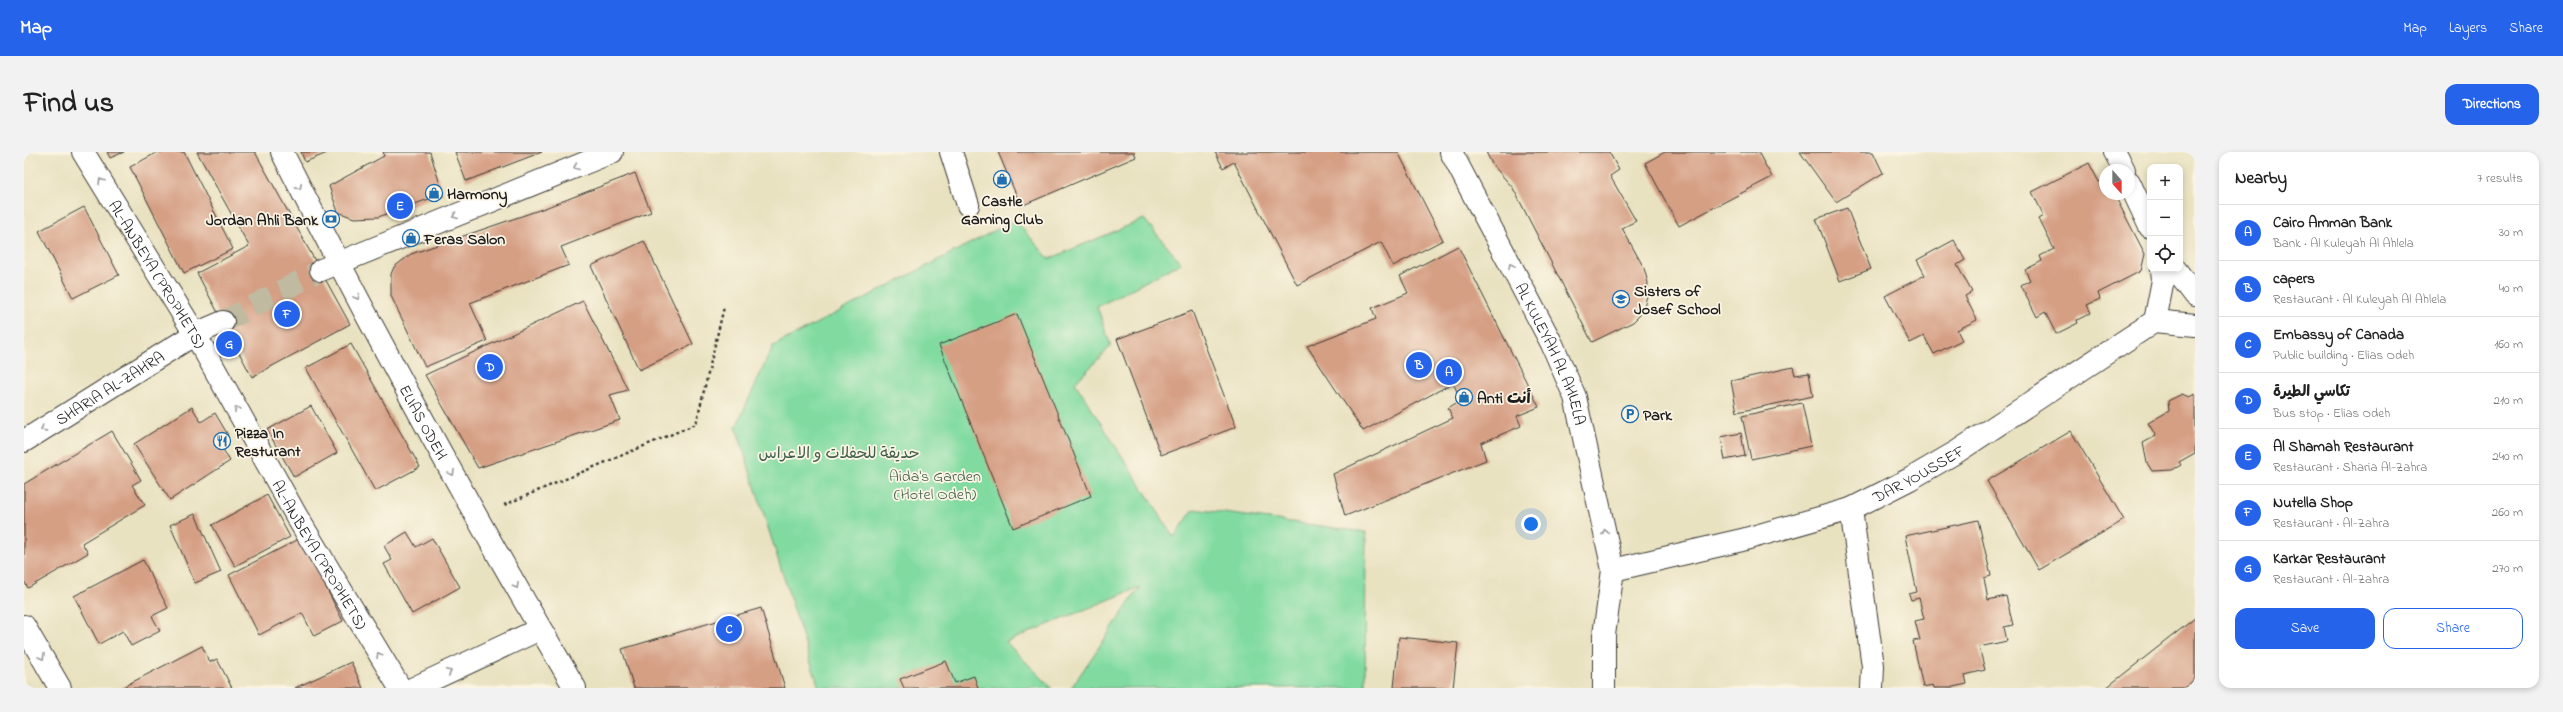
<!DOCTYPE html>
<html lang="en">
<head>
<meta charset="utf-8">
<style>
	:root { --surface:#fff; --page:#f2f2f2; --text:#222; --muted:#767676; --line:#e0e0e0; --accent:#2563eb }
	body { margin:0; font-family:"Indie Flower","Playpen Sans Arabic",sans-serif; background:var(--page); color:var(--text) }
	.controls { position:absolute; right:12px; top:12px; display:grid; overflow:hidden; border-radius:8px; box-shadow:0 2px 6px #0003 }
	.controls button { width:36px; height:36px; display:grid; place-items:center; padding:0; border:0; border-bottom:1px solid var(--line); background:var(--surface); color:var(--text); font:20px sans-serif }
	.compass { position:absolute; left:2075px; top:12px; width:36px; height:36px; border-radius:50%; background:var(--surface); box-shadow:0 2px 6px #0003; rotate:159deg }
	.you { position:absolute; left:1507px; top:372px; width:14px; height:14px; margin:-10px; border:3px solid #fff; border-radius:50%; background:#1a73e8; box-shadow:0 0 0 6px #1a73e833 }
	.badge { display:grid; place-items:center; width:26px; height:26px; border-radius:50%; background:var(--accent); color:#fff; font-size:13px; font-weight:700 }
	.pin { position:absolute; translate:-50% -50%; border:2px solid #fff; box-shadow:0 1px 4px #0006 }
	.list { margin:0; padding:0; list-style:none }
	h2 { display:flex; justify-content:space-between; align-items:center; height:52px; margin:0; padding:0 16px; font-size:17px }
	h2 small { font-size:13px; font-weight:400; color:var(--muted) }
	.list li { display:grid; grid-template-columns:26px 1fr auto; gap:12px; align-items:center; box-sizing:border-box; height:56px; padding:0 16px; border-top:1px solid var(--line) }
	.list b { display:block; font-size:15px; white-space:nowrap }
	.list p { margin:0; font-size:13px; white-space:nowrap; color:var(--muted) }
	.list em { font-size:13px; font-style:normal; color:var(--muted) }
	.actions { display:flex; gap:8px; padding:12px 16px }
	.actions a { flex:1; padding:9px 0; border:1px solid var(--accent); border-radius:12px; text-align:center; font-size:14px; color:var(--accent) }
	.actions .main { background:var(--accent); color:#fff }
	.icon { flex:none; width:22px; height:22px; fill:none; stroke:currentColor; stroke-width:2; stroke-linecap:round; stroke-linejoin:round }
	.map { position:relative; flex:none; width:2171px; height:536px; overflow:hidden; border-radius:12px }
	header { display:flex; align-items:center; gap:24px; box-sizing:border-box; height:56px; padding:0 20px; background:var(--accent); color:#fff }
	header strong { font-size:19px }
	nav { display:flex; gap:22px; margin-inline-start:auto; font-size:14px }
	.intro { display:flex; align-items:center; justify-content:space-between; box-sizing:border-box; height:96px; padding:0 24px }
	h1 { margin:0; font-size:28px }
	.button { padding:10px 18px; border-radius:12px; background:var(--accent); color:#fff; font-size:14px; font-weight:700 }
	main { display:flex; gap:24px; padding:0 24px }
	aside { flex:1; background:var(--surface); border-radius:12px; box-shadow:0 2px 6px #0003 }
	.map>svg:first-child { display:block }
</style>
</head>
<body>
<header>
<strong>Map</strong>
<nav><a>Map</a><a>Layers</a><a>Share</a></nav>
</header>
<div class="intro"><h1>Find us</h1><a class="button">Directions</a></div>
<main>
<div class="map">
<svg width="2171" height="536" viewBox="0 0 2171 536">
	<rect width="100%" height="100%" fill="#fcf5e5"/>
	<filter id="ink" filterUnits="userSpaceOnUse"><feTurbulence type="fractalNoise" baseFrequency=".025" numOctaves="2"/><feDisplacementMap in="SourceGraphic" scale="8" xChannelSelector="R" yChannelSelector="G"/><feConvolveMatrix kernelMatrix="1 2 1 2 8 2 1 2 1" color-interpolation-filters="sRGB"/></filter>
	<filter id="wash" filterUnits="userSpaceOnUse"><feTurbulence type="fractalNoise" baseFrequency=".012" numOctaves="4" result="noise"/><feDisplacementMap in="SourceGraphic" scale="16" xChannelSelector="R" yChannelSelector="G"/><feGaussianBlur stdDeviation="0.9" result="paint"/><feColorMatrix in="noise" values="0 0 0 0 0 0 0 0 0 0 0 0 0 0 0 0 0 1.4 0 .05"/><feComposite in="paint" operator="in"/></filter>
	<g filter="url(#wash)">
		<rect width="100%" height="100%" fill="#e9e2c1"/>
		<!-- green -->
		<path fill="#81dba1" stroke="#4e7c5e" d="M 1120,67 L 1157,111 L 1073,155 L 1087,194 L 1051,231 L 1150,385 L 1170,357 L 1342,380 L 1341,536 L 1047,536 L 1116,435 L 982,490 L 1028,536 L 795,536 L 712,275 L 749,194 L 991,68 L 1025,107 Z"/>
		<g id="blocks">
			<!-- building -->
			<g fill="#d59f84">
				<path d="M 83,0 L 100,0 L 86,6 Z"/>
				<path d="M 134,0 L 160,0 L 209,97 L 160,121 L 106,15 Z"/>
				<path d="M 173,0 L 231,0 L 326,172 L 228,225 L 173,121 L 225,94 Z"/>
				<path d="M 277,0 L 303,0 L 303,1 L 281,10 Z"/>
				<path d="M 359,0 L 406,0 L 419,42 L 354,65 L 330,66 L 314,60 L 305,34 L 360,4 Z"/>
				<path d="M 431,0 L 518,0 L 442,29 Z"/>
				<path d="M 974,0 L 1110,0 L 1112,5 L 997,54 Z"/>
				<path d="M 1191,0 L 1374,0 L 1419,88 L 1369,114 L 1357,90 L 1273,133 L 1210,10 L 1199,16 Z"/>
				<path d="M 1462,0 L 1585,0 L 1595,18 L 1586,24 L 1612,69 L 1598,76 L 1620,116 L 1624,131 L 1623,144 L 1618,161 L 1609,170 L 1568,190 L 1489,36 L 1468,12 Z"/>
				<path d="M 1641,0 L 1734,0 L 1748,25 L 1655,74 L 1621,11 Z"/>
				<path d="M 1776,0 L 1849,0 L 1859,21 L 1812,50 Z"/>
				<path d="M 2065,11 L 2075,30 L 2081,28 L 2081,42 L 2090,42 L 2121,102 L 2117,119 L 2074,141 L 2076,147 L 2063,153 L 2067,161 L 2053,168 L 2054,171 L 2032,182 L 2021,160 L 2013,165 L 1997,133 L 2006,128 L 2001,118 L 2018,109 L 2016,104 L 2030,97 L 2015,67 L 2020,64 L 2008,40 Z"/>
				<path d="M 611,21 L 627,60 L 537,95 L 545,113 L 446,151 L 463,189 L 401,215 L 367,144 L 367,122 L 370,115 L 387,102 L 521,56 Z"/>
				<path d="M 60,55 L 95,123 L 49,146 L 15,79 Z"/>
				<path d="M 1823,56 L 1847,117 L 1816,129 L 1792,67 Z"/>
				<path d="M 1930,88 L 1941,108 L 1933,113 L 1948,140 L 1941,144 L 1953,168 L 1933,178 L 1938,188 L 1910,202 L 1900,184 L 1886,191 L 1861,144 L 1901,123 L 1893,108 Z"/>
				<path d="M 620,89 L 669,192 L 615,218 L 567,114 Z"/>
				<path d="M 1434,94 L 1515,255 L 1493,264 L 1497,274 L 1457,291 L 1462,308 L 1321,364 L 1309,322 L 1429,266 L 1424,256 L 1437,248 L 1429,231 L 1339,279 L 1283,194 L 1352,167 L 1348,156 L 1384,141 L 1376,124 Z"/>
				<path d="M 559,149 L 604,238 L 586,243 L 596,268 L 454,316 L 401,223 Z"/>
				<path d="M 1168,159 L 1212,275 L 1137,303 L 1093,187 Z"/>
				<path d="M 993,162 L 1067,344 L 989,376 L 915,193 Z"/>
				<path d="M 327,192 L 396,315 L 351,339 L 282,216 Z"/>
				<path d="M 1769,215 L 1771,223 L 1785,221 L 1789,244 L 1713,260 L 1707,229 Z"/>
				<path d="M 2158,242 L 2165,245 L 2171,242 L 2171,301 L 2155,310 L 2157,313 L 2148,318 L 2128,319 L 2123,311 L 2119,291 L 2132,284 L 2124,271 L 2145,259 L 2144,249 Z"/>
				<path d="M 1778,251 L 1787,294 L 1727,307 L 1718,264 Z"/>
				<path d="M 287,254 L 313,301 L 270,325 L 243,278 Z"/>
				<path d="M 168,255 L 177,270 L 191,261 L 204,283 L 194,289 L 206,309 L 146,348 L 110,292 Z"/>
				<path d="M 88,279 L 117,328 L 108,333 L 121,353 L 58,391 L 64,401 L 4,436 L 0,429 L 0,332 Z"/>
				<path d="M 2047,279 L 2100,368 L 2015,418 L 1963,329 Z"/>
				<path d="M 1717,281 L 1721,304 L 1701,308 L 1697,285 Z"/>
				<path d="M 243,343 L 266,385 L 211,414 L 188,373 Z"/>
				<path d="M 171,362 L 197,420 L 171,431 L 146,373 Z"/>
				<path d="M 1954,368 L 1967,424 L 1960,426 L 1964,448 L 1982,444 L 1989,473 L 1980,475 L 1983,489 L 1955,495 L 1961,518 L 1941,523 L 1943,532 L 1924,536 L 1910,536 L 1909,533 L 1899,535 L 1889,489 L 1896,488 L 1891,469 L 1900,467 L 1895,446 L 1887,448 L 1885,442 L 1893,440 L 1881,384 Z"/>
				<path d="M 383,380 L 392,395 L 408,386 L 436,435 L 388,462 L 360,412 L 368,408 L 360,394 Z"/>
				<path d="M 277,386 L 319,469 L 290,484 L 278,461 L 235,483 L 205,423 Z"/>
				<path d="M 119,408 L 144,456 L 128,464 L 136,479 L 107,494 L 99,479 L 75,492 L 50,444 Z"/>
				<path d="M 737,456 L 761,536 L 610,536 L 598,497 Z"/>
				<path d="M 2171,466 L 2171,527 L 2160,536 L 2082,536 Z"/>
				<path d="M 1375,485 L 1434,491 L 1429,536 L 1370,536 Z"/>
				<path d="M 178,494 L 186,510 L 193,507 L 208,536 L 97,536 Z"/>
				<path d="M 922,509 L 931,531 L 950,524 L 954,536 L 880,536 L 876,527 Z"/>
				<path d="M 327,510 L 339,536 L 271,536 Z"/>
			</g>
		</g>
	</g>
	<g filter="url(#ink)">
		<use href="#blocks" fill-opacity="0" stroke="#3b3a35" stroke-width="1"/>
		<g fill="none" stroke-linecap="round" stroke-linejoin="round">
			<!-- minor-tunnel -->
			<path stroke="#c0baa0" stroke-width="22" stroke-dasharray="22 11" stroke-linecap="butt" d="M 199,170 L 297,118"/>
			<!-- minor casing -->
			<g stroke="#3b3a35" stroke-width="24">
				<g id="minor">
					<path id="s1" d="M 59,0 L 171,182 L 273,365 L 376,536"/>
					<path id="s2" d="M 258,0 C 350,182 448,361 551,536"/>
					<path d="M 927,0 L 944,53"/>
					<path id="s3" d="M 1427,0 L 1528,192 L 1551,245 L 1589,418 L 1580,483 L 1580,536"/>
					<path d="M 2091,0 L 2100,18"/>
					<path d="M 2105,30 L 2126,75"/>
					<path d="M 2151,117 L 2171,143"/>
					<path d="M 297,118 L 588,0"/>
					<path d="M 2131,169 L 2139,128 L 2138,117"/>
					<path id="s4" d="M 0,289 L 171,182 L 199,170"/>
					<path d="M 1827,357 L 1849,514 L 1848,536"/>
					<path id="s5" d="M 1589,418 L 1718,388 L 1827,357 L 1886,327 L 1934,299 L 2131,169 L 2171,173"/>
					<path d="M 0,474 L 36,536"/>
					<path d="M 390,536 L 516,477"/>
				</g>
			</g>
			<!-- path -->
			<path stroke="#3b3a35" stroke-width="2.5" stroke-dasharray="3 3" stroke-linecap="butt" d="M 480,353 L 672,272 L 700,155"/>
			<!-- minor -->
			<use href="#minor" stroke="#fff" stroke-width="22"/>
		</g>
		<!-- one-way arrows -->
		<defs><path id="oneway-chevron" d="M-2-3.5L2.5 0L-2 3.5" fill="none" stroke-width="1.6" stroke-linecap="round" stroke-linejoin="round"/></defs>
		<g stroke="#999">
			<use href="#oneway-chevron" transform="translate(552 15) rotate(158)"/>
			<use href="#oneway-chevron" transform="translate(77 29) rotate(-122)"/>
			<use href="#oneway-chevron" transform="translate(275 35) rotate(63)"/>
			<use href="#oneway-chevron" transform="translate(431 64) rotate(158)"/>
			<use href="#oneway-chevron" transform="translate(1487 114) rotate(-118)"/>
			<use href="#oneway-chevron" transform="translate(333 145) rotate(61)"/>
			<use href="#oneway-chevron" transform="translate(213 257) rotate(-119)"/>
			<use href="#oneway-chevron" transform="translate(19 277) rotate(148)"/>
			<use href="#oneway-chevron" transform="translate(428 321) rotate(61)"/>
			<use href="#oneway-chevron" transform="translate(1581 380) rotate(-102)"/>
			<use href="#oneway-chevron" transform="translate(492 434) rotate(60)"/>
			<use href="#oneway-chevron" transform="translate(355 503) rotate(-121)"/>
			<use href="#oneway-chevron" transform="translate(18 505) rotate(60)"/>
			<use href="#oneway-chevron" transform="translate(425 520) rotate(-25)"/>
		</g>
	</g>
	<!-- icons -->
	<defs>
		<g id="shop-ring" transform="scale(0.9)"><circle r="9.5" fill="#fcf5e5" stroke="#1f6fb2" stroke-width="1.5"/><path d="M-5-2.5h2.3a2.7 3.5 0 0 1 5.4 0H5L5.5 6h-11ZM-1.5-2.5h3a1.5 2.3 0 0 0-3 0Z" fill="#1f6fb2"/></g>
		<g id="bank-ring" transform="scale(0.9)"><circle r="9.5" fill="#fcf5e5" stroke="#1f6fb2" stroke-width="1.5"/><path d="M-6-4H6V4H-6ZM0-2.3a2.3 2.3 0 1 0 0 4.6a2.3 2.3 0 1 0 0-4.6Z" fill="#1f6fb2"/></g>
		<g id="school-ring" transform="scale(0.9)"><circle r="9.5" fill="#fcf5e5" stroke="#1f6fb2" stroke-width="1.5"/><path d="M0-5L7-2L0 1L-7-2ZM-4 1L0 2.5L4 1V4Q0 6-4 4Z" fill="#1f6fb2"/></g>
		<g id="parking-ring" transform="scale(0.9)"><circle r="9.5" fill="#fcf5e5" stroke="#1f6fb2" stroke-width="1.5"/><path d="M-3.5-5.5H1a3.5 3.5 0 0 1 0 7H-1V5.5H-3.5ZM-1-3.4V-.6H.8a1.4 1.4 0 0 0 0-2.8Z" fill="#1f6fb2"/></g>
		<g id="restaurant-ring" transform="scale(0.9)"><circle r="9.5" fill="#fcf5e5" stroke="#1f6fb2" stroke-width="1.5"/><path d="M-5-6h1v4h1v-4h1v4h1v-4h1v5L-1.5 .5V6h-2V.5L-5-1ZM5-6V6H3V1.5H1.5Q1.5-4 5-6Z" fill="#1f6fb2"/></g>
	</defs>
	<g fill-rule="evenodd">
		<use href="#shop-ring" x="978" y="27"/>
		<use href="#shop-ring" x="410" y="41"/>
		<use href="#bank-ring" x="307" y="67"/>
		<use href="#shop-ring" x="387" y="86"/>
		<use href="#school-ring" x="1597" y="147"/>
		<use href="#shop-ring" x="1440" y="245"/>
		<use href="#parking-ring" x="1606" y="262"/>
		<use href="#restaurant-ring" x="198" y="289"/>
	</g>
	<g text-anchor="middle" stroke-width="3.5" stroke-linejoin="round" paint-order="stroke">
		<!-- poi labels -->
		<g font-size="16" font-weight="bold" fill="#1c1c1c" stroke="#fcf5e5" text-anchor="start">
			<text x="423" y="47">Harmony</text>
			<text x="978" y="54" text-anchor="middle">Castle<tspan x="978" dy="18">Gaming Club</tspan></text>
			<text x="294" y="73" text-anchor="end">Jordan Ahli Bank</text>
			<text x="400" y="92">Feras Salon</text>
			<text x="1610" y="144">Sisters of<tspan x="1610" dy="18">Josef School</tspan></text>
			<text x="1453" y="251">Anti أنت</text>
			<text x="1619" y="268">Park</text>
			<text x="211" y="286">Pizza In<tspan x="211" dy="18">Resturant</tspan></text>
		</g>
		<!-- street labels -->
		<g font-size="16" fill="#1c1c1c" stroke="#fcf5e5">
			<text dy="6" stroke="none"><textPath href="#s1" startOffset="143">AL-ANBEYA (PROPHETS)</textPath></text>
			<text dy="6" stroke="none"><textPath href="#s3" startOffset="226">AL KULEYAH AL AHLELA</textPath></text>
			<text dy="6" stroke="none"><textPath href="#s4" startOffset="101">SHARIA AL-ZAHRA</textPath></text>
			<text dy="6" stroke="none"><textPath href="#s2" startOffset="305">ELIAS ODEH</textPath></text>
			<text dy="6" stroke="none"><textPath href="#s5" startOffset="322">DAR YOUSSEF</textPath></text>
			<text dy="6" stroke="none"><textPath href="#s1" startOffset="467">AL-ANBEYA (PROPHETS)</textPath></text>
		</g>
		<!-- park labels -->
		<g font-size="16" fill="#3f5f4b" stroke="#fcf5e5">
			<text x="815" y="306">حديقة للحفلات و الاعراس</text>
			<text x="911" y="329">Aida's Garden<tspan x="911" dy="18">(Hotel Odeh)</tspan></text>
		</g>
	</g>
</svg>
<div class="controls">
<button>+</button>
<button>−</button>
<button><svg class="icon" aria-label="locate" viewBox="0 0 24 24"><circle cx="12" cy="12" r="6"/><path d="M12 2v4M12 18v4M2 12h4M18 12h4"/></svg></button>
</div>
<svg class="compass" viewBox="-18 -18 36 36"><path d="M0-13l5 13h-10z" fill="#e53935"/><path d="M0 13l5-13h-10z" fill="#767676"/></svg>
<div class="you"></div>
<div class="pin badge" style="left:1425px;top:220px">A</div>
<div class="pin badge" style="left:1395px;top:213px">B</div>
<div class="pin badge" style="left:705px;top:477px">C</div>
<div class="pin badge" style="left:466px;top:215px">D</div>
<div class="pin badge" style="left:376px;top:54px">E</div>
<div class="pin badge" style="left:263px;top:162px">F</div>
<div class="pin badge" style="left:205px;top:192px">G</div>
</div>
<aside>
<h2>Nearby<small>7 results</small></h2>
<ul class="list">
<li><span class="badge">A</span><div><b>Cairo Amman Bank</b><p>Bank · Al Kuleyah Al Ahlela</p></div><em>30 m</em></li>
<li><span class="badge">B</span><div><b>capers</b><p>Restaurant · Al Kuleyah Al Ahlela</p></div><em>40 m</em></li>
<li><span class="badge">C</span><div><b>Embassy of Canada</b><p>Public building · Elias Odeh</p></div><em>160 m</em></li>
<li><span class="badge">D</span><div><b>تكاسي الطيرة</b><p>Bus stop · Elias Odeh</p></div><em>210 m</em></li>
<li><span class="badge">E</span><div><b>Al Shamah Restaurant</b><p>Restaurant · Sharia Al-Zahra</p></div><em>240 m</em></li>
<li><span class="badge">F</span><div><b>Nutella Shop</b><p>Restaurant · Al-Zahra</p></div><em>260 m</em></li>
<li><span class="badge">G</span><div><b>Karkar Restaurant</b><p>Restaurant · Al-Zahra</p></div><em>270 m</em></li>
</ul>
<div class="actions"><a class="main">Save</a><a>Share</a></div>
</aside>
</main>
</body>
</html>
